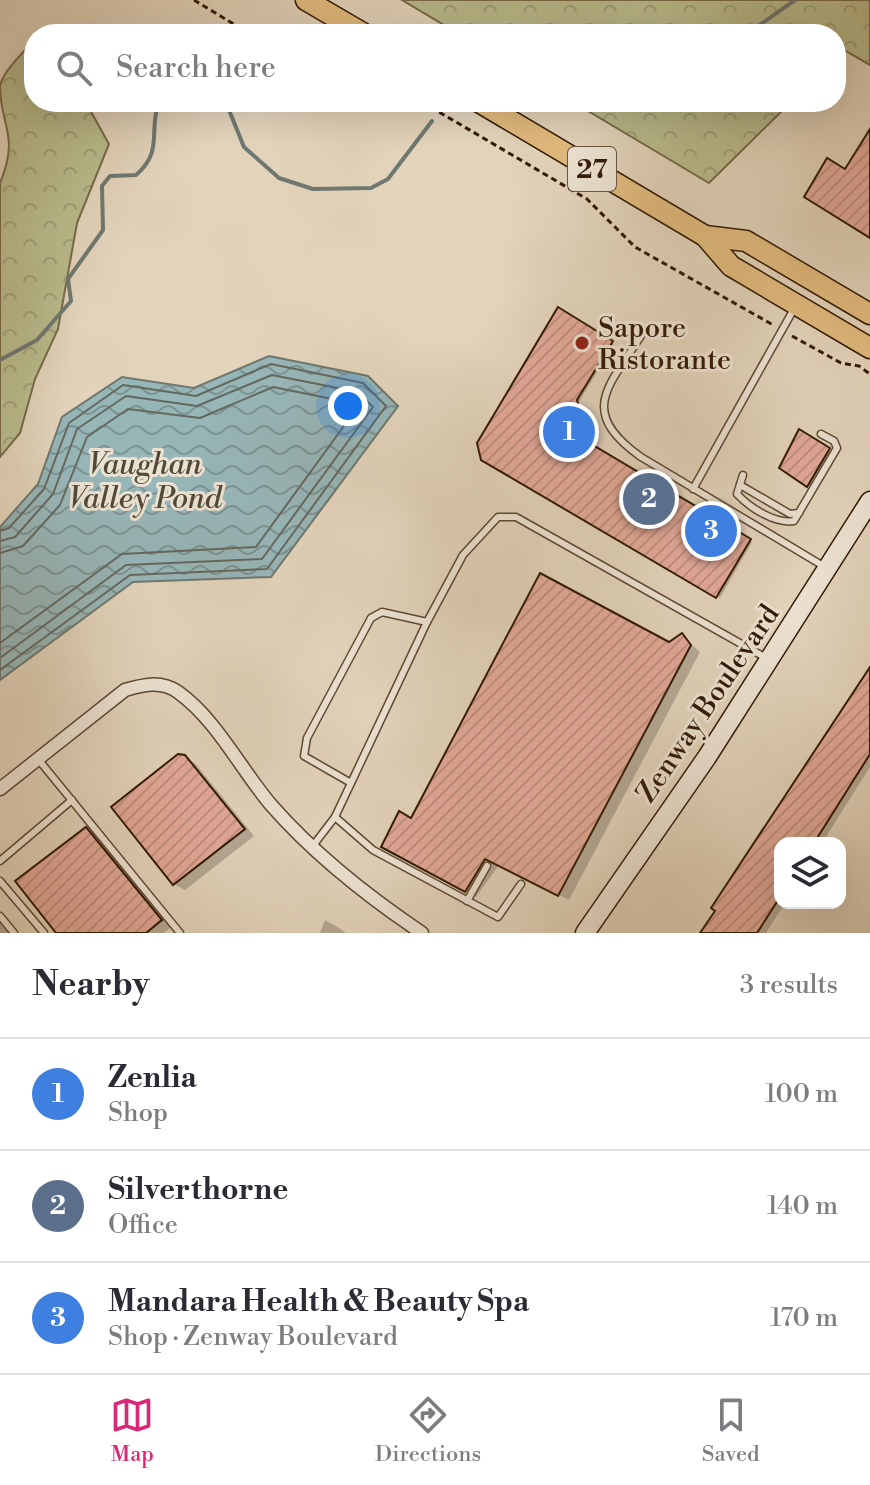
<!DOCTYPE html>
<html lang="en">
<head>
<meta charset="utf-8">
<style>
	:root { --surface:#fff; --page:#f7f7f7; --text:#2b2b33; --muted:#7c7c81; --line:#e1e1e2; --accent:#db2777 }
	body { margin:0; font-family:"Libre Bodoni",serif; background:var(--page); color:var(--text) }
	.controls { position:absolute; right:24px; bottom:24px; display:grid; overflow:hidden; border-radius:16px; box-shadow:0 8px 32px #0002 }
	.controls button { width:72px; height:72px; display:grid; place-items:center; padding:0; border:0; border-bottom:2px solid var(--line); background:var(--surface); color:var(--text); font:40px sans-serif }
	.you { position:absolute; left:348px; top:406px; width:28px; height:28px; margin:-20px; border:6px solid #fff; border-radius:50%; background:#1a73e8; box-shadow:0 0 0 12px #1a73e833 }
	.badge { display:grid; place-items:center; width:52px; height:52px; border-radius:50%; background:var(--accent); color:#fff; font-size:26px; font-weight:700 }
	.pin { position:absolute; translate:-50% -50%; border:4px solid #fff; box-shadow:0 2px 8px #0006 }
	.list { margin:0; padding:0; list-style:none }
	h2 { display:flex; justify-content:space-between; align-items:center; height:104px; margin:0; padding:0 32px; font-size:34px }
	h2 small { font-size:26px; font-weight:400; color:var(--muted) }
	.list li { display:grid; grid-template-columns:52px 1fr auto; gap:24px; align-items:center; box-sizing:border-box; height:112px; padding:0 32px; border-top:2px solid var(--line) }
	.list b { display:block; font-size:30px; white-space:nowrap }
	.list p { margin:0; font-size:26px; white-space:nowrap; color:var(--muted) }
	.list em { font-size:26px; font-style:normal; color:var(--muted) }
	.icon { flex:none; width:44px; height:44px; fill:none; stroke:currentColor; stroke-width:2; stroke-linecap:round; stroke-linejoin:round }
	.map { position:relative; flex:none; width:870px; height:933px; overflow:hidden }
	.search { position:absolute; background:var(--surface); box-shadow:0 8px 32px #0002; left:24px; right:24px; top:24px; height:88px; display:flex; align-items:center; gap:20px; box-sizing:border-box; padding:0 28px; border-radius:32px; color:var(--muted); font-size:30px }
	.sheet { height:440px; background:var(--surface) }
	nav { display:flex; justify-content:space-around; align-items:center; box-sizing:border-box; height:112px; border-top:2px solid var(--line); background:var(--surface); font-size:22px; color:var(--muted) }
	nav a { display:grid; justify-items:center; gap:4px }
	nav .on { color:var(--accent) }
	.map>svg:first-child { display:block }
</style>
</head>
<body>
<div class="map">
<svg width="870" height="933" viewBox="0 0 870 933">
	<defs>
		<pattern id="forest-crowns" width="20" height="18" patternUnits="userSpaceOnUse" patternTransform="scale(2)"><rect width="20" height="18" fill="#b9bb8c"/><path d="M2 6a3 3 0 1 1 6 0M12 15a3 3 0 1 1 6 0" fill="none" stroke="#a0a077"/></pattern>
		<pattern id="water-waves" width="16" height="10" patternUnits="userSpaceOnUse" patternTransform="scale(2)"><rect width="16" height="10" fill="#97b6b8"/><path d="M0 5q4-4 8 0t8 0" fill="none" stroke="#7c9393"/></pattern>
		<pattern id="building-hatch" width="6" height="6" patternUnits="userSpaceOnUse" patternTransform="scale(2)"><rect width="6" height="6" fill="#e2a897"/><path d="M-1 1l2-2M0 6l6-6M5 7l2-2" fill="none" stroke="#c29080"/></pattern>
	</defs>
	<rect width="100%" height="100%" fill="#e2d3ba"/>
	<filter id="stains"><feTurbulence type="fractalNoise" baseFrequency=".0025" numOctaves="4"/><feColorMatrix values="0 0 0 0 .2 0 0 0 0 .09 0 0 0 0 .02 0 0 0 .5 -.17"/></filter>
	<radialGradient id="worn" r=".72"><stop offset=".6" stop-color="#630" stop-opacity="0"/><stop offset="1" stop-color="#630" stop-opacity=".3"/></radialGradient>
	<!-- forest -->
	<g fill="url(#forest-crowns)" stroke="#766a48" stroke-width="2">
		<path d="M 402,0 L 870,0 L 870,65 L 844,50 L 836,58 L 836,34 L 459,34 Z"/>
		<path d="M 33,41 L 34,102 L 81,102 L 90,110 L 109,144 L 77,223 L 58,329 L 35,379 L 20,433 L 0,457 L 0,183 C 20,135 0,126 0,86 C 3,71 24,52 33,41 Z"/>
		<path d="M 573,102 L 791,102 L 709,183 Z"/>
	</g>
	<!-- water -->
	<path fill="url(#water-waves)" stroke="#6f7870" stroke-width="2" d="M 269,356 L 368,376 L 398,406 L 271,577 L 133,582 L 0,680 L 0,527 L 38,484 L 62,417 L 122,377 L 194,388 Z"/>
	<!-- shadow -->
	<g fill="#0003">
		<path d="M 559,310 L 614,344 L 579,402 L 590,445 L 752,542 L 720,598 L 483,459 Z"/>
		<path d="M 800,432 L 831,451 L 811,486 L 781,467 Z"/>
		<path d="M 682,636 L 700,652 L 569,900 L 499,865 L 476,897 L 383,847 L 412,820 Z"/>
		<path d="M 870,675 L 870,767 L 822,843 L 780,843 L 780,903 L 785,903 L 766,933 L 704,933 Z"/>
		<path d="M 184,757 L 195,763 L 254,836 L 185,890 L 174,884 Z"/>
		<path d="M 86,829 L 96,835 L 171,927 L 164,933 L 59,933 Z"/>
		<path d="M 0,919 L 12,933 L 0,933 Z"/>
		<path d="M 325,920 L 336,926 L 346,933 L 320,933 Z"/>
	</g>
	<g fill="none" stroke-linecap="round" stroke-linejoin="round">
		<!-- shore -->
		<g stroke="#64685e" stroke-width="2">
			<path d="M 0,531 L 9,528 L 44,489 L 69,423 L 123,385 L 196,396 L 271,364 L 363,383 L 386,406 L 267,569 L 130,575 L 0,670"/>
			<path d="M 0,541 L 15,537 L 53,494 L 77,429 L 126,396 L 197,406 L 272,375 L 358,392 L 373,407 L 262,559 L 126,565 L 0,658"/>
			<path d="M 0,553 L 23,546 L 60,505 L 87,437 L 128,409 L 200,418 L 273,387 L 352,403 L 357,408 L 256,547 L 122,554 L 0,643"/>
		</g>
		<!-- stream -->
		<g stroke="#6f7870" stroke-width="4">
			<path d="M 747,34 L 795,0"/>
			<path d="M 218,102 L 229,110 L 244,147 L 279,178 L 313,189 L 371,188 L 388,179 L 432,121"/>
			<path d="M 0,360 L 37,340 L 71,301 L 68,279 L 103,230 L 102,186 L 110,176 L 136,175 C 163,151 149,135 158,104 L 169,102"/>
		</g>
	</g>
	<!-- building -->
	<g fill="url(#building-hatch)" stroke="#321a04" stroke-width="2">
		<path d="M 870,129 L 870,238 L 804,197 L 827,158 L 845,169 Z"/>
		<path d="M 558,307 L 613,341 L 577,400 L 588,442 L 751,539 L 716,598 L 481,460 L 477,443 Z"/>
		<path d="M 799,429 L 830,448 L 807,487 L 779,468 Z"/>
		<path d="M 540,573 L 669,642 L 682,633 L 691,645 L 558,896 L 485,859 L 465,892 L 381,847 L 399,811 L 411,818 Z"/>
		<path d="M 870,667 L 870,754 L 814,843 L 780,843 L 780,897 L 757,933 L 700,933 L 715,911 L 711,908 Z"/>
		<path d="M 178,754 L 185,755 L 245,829 L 173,885 L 111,807 Z"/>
		<path d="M 86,827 L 162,920 L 146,933 L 56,933 L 15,881 Z"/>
	</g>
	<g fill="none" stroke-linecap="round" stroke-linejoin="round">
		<!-- lane casing -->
		<g stroke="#5e4832" stroke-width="9">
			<g id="lane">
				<path d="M 644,331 C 611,385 575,410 641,457 L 825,567"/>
				<path d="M 743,475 L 737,494 C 750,508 775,524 794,521 L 837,448 L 834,441 L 821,434"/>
				<path d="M 740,485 L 790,514 L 799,513"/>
				<path d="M 693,489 L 795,307"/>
				<path d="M 38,759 L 180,933"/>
				<path d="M 351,783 L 304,756 L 307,738 L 371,618 L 382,612 L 427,622"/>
				<path d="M 335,817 L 373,850 L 498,917 L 521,884"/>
				<path d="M 312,847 L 335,817 L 427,622 L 463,555 L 498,517 L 516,517 L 768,659"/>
				<path d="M 0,861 L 72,800"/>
				<path d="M 0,881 L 44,933"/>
				<path d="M 467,901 L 487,866"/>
				<path d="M 0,916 L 14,933"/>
			</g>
		</g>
		<!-- street casing -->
		<g stroke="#5e4832" stroke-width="15">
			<path id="street" d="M 0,789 L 125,690 C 142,685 161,680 178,692 C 217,720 241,770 272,806 C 316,856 367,896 422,933"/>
		</g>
		<!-- secondary casing -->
		<g stroke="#321a04" stroke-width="21">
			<path id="secondary" d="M 585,933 L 707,757 L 870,501"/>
		</g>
		<!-- primary casing -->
		<g stroke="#321a04" stroke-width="23">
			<g id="primary">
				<path d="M 306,0 L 364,34"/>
				<path d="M 479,102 L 705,236 L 731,266 L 870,348"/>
				<path d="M 705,236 L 746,241 L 870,314"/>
			</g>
		</g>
		<!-- path -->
		<g stroke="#321a04" stroke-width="3" stroke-dasharray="6 4" stroke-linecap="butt">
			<path d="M 194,0 L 250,34"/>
			<path d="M 422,102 L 587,199 L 635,247 L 775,326"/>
			<path d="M 792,336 L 841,363 L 859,366 L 870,374"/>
		</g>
		<!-- lane -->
		<use href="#lane" stroke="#ece2d2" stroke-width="6"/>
		<!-- street -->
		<use href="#street" stroke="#ece2d2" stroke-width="12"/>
		<!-- secondary -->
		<use href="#secondary" stroke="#ece2d2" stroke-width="18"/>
		<!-- primary -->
		<use href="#primary" stroke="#e1ba7d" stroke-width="20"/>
	</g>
	<!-- markers -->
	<circle fill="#8f2418" stroke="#ece2d2" stroke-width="3" cx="582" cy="343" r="8"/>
	<g text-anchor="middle" stroke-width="6" stroke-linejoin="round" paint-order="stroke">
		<!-- shield labels -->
		<rect fill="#ece2d2" stroke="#6a5642" stroke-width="2" x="568" y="147" width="48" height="44" rx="6"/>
		<g font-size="26" font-weight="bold" fill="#321a04">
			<text x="592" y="178">27</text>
		</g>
		<!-- poi labels -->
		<g font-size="28" fill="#321a04" stroke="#ece2d2" text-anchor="start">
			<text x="598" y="337">Sapore<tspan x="598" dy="32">Ristorante</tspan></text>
		</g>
		<!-- street labels -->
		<g font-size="28" fill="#321a04" stroke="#ece2d2">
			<text transform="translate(707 703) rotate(-56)" y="10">Zenway Boulevard</text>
		</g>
		<!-- water labels -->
		<g font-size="30" font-style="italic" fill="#50493a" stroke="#ece2d2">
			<text x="145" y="474">Vaughan<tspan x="145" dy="34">Valley Pond</tspan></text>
		</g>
	</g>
	<rect width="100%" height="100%" filter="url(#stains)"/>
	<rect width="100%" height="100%" fill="url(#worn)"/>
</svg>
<div class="controls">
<button><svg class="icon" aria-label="layers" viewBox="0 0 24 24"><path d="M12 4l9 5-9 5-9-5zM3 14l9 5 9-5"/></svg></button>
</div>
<div class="you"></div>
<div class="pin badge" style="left:569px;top:432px;background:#3f7fe0">1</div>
<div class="pin badge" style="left:649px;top:499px;background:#5c6f8a">2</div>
<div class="pin badge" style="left:711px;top:531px;background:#3f7fe0">3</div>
<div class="search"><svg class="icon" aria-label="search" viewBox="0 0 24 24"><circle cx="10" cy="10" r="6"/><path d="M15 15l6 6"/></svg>Search here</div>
</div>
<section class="sheet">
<h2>Nearby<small>3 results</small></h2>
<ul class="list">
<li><span class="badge" style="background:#3f7fe0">1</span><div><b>Zenlia</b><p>Shop</p></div><em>100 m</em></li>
<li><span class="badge" style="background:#5c6f8a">2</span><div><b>Silverthorne</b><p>Office</p></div><em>140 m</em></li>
<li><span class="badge" style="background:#3f7fe0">3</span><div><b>Mandara Health &amp; Beauty Spa</b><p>Shop · Zenway Boulevard</p></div><em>170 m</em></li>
</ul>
</section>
<nav>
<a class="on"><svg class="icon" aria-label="map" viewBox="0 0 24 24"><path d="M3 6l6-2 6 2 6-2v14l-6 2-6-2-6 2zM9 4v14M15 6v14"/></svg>Map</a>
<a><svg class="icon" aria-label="directions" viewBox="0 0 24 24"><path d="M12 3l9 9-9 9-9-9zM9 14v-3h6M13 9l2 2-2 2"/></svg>Directions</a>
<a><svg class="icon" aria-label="saved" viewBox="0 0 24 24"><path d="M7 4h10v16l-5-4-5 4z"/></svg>Saved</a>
</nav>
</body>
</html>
